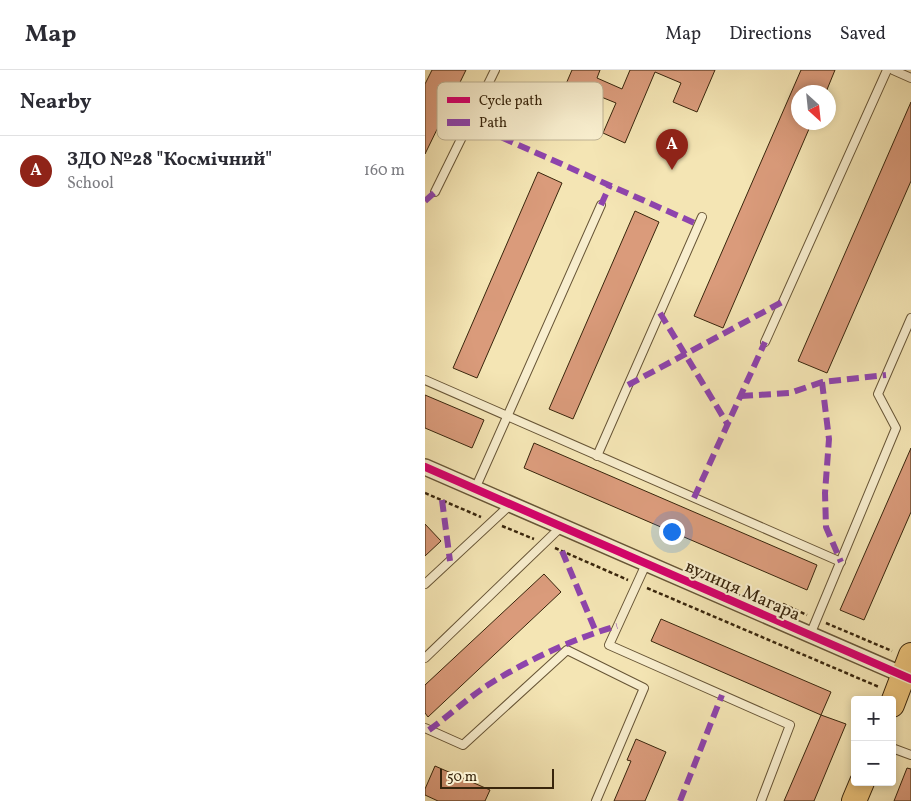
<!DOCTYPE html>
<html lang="en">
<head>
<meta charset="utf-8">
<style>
	:root { --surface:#fff; --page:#f7f7f7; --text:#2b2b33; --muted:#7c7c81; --line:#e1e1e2; --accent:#8f2418 }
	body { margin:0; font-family:Vollkorn,serif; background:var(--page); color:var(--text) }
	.controls { position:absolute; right:15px; bottom:15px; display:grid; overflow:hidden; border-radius:5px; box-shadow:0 2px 8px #0003 }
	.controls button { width:45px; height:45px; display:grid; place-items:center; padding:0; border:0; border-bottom:1px solid var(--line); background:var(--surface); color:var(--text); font:25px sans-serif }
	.compass { position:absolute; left:366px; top:15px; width:45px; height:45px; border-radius:50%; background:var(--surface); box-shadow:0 2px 8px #0003; rotate:153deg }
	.scale { position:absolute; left:15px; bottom:12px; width:114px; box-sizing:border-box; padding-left:5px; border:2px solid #38250c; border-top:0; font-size:14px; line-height:18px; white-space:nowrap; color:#38250c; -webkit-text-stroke:4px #f8eece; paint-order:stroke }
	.you { position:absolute; left:246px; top:461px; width:18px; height:18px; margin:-12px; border:4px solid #fff; border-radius:50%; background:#1a73e8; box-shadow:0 0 0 8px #1a73e833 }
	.badge { display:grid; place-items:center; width:32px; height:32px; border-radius:50%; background:var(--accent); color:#fff; font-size:16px; font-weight:700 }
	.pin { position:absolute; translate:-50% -41px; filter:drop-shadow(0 1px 2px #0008) }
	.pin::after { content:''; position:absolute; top:26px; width:18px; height:15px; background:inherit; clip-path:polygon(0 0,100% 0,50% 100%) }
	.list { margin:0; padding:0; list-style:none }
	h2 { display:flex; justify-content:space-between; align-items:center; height:65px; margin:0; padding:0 20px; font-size:21px }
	h2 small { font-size:16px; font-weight:400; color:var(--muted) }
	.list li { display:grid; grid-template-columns:32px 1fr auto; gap:15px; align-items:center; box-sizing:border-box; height:70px; padding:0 20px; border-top:1px solid var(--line) }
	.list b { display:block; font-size:19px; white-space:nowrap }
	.list p { margin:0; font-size:16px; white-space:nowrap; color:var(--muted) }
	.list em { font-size:16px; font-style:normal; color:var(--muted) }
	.map { position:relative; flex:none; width:486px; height:731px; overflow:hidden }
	header { display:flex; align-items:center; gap:30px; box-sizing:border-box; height:70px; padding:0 25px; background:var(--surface); border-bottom:1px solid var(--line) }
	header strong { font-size:24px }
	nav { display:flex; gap:28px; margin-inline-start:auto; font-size:18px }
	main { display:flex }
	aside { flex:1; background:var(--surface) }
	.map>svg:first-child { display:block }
</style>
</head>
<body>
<header>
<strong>Map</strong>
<nav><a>Map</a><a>Directions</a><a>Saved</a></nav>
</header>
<main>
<aside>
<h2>Nearby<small></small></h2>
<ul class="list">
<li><span class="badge">A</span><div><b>ЗДО №28 &quot;Космічний&quot;</b><p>School</p></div><em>160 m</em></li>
</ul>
</aside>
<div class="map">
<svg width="486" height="731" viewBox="0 0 486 731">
	<rect width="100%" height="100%" fill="#f4e5b4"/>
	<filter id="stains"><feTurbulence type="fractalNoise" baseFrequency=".004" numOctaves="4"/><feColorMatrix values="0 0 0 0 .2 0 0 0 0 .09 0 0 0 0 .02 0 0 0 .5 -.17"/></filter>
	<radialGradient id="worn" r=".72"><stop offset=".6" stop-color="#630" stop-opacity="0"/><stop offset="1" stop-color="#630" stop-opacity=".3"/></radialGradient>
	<!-- building -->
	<g fill="#da9b7b" stroke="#38250c">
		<path d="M 7,0 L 41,0 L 0,84 L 0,14 Z"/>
		<path d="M 147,0 L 175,0 L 172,8 L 197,19 L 205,0 L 290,0 L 272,42 L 248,32 L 256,13 L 230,2 L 200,73 L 178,63 L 191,33 L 164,22 L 151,54 L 128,44 Z"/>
		<path d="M 376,0 L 410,0 L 401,22 L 373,22 L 373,52 L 387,52 L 298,258 L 269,246 Z"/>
		<path d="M 486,32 L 486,111 L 402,303 L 373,291 Z"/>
		<path d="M 113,102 L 137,113 L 52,308 L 28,298 Z"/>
		<path d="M 210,141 L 234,152 L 148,349 L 124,339 Z"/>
		<path d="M 0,325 L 59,350 L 47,378 L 0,358 Z"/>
		<path d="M 109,373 L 392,495 L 382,520 L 99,398 Z"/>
		<path d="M 486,378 L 486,442 L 439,550 L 415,540 Z"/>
		<path d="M 0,454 L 16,471 L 0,486 Z"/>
		<path d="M 119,504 L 136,522 L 3,647 L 0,643 L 0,615 Z"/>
		<path d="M 236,549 L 406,622 L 396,645 L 226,571 Z"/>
		<path d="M 396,645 L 421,654 L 389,731 L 359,731 Z"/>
		<path d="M 211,669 L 241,682 L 220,731 L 189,731 L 206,691 L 202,690 Z"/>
		<path d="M 10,696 L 65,720 L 60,731 L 13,731 L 0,725 L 0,719 Z"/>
		<path d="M 482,698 L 486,699 L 486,731 L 469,731 Z"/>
	</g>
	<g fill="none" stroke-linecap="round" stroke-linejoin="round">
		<!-- service casing -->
		<g stroke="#675536" stroke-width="10">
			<g id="service">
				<path d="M 468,0 L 486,8"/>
				<path d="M 10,122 L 70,0"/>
				<path d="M 340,272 L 462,0"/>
				<path d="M 0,310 L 416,492"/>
				<path d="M 172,386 L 277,147"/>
				<path d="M 50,419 L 176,135"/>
				<path d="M 221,494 L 184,575 L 365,655 L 336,731"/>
				<path d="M 0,514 L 85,435"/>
				<path d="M 385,565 L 471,358 L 453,324 L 486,248"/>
				<path d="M 0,588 L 136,457"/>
				<path d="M 0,658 L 38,675 L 142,580 L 219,618 L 171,731"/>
				<path d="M 467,678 L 486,685"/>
			</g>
		</g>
		<!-- minor casing -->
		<g stroke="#675536" stroke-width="18">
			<path id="minor" d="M 0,397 L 485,608"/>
		</g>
		<!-- primary casing -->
		<g stroke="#38250c" stroke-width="26">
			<g id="primary">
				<path d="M 467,635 L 486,585"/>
				<path d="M 429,731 L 437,712"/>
			</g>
		</g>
		<!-- path -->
		<g stroke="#38250c" stroke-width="2.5" stroke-dasharray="4 2.5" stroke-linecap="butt">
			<path d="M 0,423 L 56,447"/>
			<path d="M 77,456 L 109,469"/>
			<path d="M 130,478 L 203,510"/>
			<path d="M 222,518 L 454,617"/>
			<path d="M 358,534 L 382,545"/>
			<path d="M 401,553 L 467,581"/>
		</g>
		<!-- service -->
		<use href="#service" stroke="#f8eece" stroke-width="8"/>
		<!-- minor -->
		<use href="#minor" stroke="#f8eece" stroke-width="15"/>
		<!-- primary -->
		<use href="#primary" stroke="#eac27a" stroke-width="24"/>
		<!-- quiet -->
		<g stroke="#8e44ad" stroke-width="6" stroke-dasharray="12 6" stroke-linecap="butt">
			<path d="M 44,53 L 274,155"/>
			<path d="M 0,131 L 10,122"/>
			<path d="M 176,135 L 185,115"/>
			<path d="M 235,243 L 303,355"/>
			<path d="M 397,312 L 404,369 L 400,423 L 401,457 L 416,492"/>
			<path d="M 203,315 L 359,231"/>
			<path d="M 316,326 L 365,323 L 397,312 L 461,305"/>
			<path d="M 269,428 L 340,272"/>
			<path d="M 17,430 L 25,491"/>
			<path d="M 137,481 L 171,562"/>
			<path d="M 4,660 C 25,645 44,627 66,613 C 103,590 150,568 192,556"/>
			<path d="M 255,731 L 297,625"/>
		</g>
		<!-- cycleway casing -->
		<g stroke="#f8eece" stroke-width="11">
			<path id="cycleway" d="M 0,397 L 486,609"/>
		</g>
		<!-- cycleway -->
		<use href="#cycleway" stroke="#d6006c" stroke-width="8"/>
	</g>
	<g text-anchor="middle" stroke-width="4" stroke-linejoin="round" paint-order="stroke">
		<!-- street labels -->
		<g font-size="18" fill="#38250c" stroke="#f8eece">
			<text transform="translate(318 520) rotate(24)" y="6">вулиця Магара</text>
		</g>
	</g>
	<!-- legend -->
	<rect x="12" y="12" width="166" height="58" rx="8" fill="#f8eece" stroke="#beb294" stroke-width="1"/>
	<rect x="22" y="27" width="23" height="6" fill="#d6006c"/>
	<rect x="22" y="49" width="23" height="7" fill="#8e44ad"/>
	<g font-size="14" fill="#38250c">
		<text x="54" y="35">Cycle path</text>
		<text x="54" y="57">Path</text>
	</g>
	<rect width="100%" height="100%" filter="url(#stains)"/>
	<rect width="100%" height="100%" fill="url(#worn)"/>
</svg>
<div class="controls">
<button>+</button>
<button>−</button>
</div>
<svg class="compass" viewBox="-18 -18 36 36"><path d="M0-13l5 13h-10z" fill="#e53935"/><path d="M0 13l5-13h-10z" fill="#7c7c81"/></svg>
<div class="scale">50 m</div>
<div class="you"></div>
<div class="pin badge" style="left:247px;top:100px">A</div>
</div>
</main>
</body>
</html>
